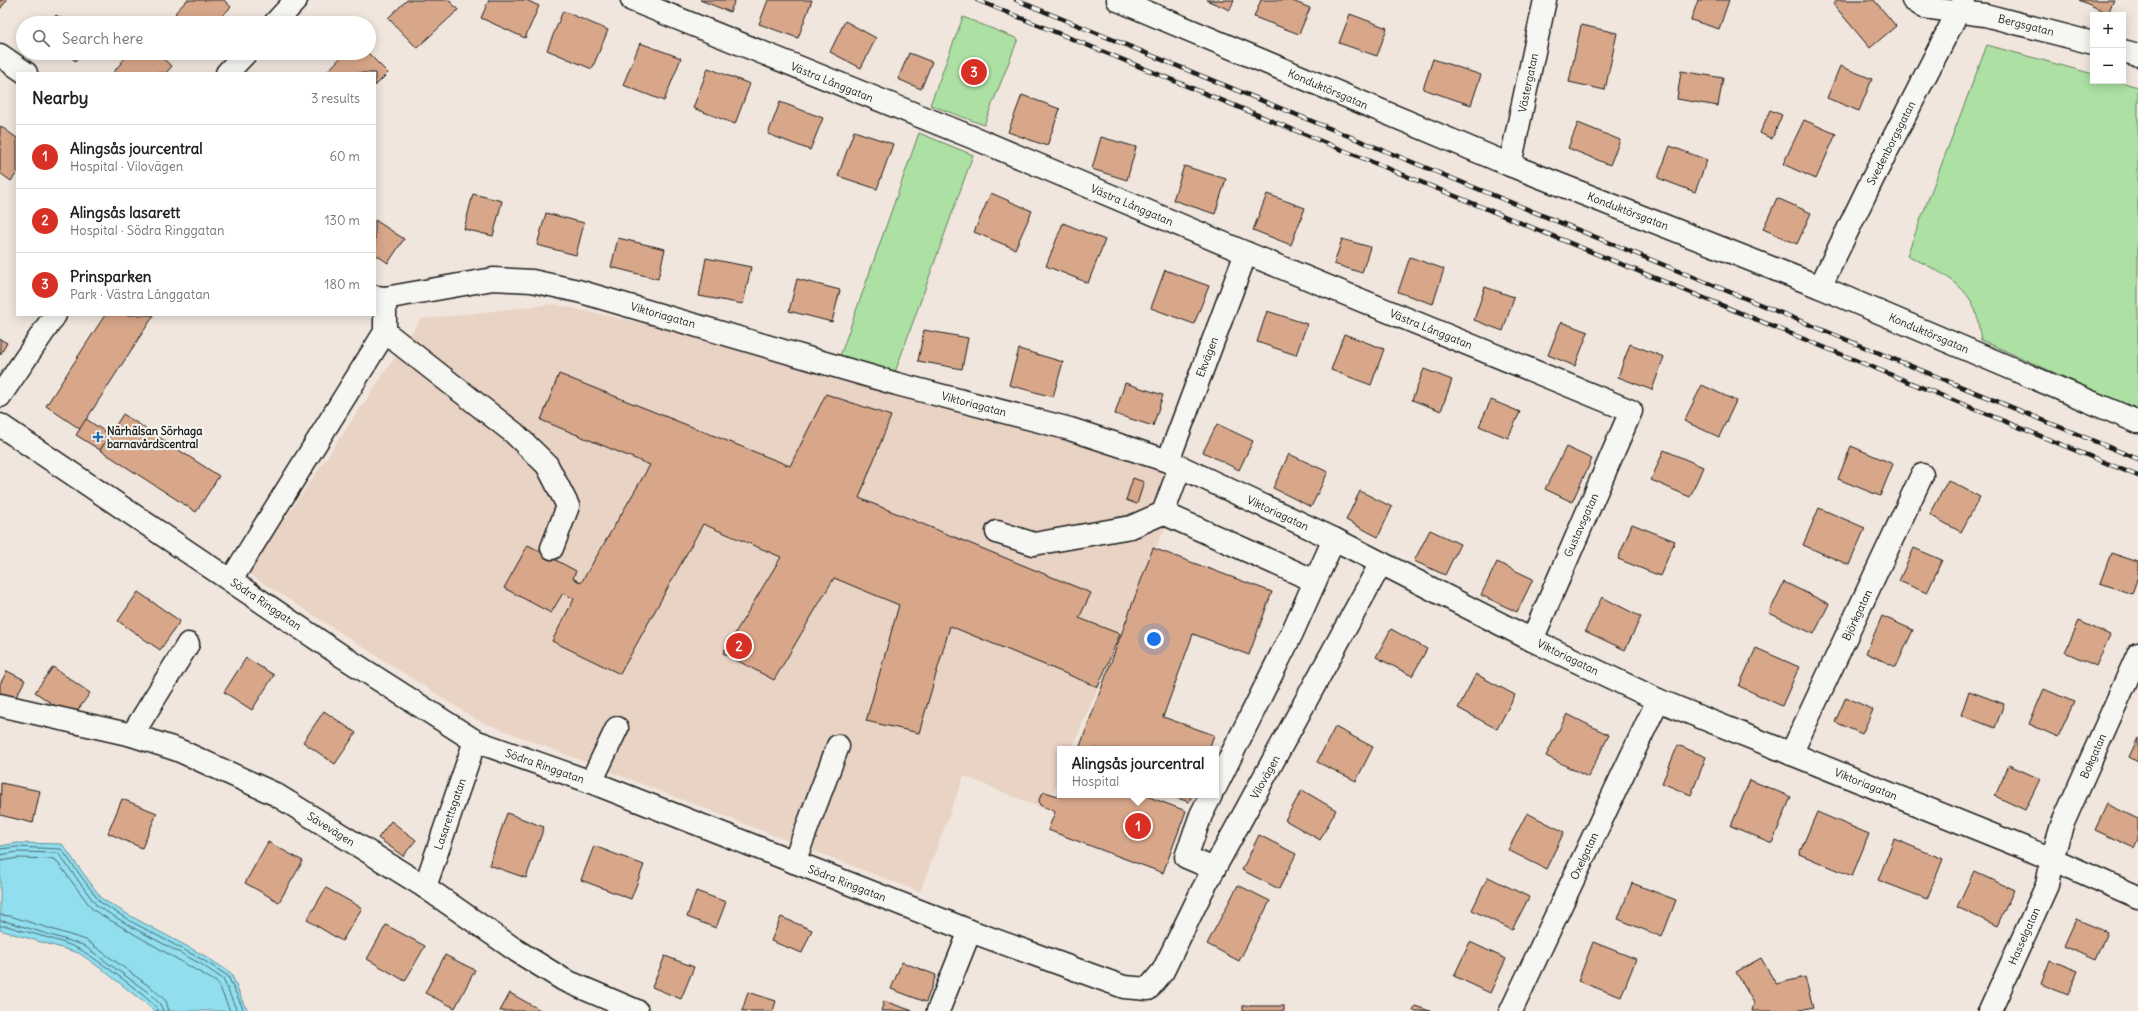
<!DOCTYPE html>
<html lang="en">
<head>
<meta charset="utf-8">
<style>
	:root { --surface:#fff; --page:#f2f2f2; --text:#202124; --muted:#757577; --line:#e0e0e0; --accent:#d93025 }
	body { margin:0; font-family:Delius,sans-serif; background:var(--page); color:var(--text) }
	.controls { position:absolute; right:12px; top:12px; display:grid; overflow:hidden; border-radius:0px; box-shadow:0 2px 10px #0003 }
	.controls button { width:36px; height:36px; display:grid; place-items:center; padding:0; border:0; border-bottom:1px solid var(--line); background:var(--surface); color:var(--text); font:20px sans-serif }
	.you { position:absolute; left:1154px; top:639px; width:14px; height:14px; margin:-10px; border:3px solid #fff; border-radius:50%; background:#1a73e8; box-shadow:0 0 0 6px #1a73e833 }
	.badge { display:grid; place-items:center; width:26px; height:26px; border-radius:50%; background:var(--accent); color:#fff; font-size:13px; font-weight:700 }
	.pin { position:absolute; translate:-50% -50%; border:2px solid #fff; box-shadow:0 1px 4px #0006 }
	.popup { position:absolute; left:1057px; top:746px; width:162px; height:52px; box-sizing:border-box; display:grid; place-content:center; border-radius:0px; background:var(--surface); filter:drop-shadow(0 1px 3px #0005); font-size:13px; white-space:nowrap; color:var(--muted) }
	.popup b { font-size:15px; color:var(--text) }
	.popup::after { content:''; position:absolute; left:50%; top:100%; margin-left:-8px; border:8px solid transparent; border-top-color:var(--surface) }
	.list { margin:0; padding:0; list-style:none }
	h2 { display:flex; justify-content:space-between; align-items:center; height:52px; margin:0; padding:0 16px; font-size:17px }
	h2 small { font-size:13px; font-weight:400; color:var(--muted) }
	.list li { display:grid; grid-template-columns:26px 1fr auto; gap:12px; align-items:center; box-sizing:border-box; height:64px; padding:0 16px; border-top:1px solid var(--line) }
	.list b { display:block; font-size:15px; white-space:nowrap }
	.list p { margin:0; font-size:13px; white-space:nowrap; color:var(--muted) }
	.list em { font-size:13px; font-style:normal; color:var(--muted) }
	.icon { flex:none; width:22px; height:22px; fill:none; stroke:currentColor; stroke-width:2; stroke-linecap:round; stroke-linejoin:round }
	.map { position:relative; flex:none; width:2138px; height:1011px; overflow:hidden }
	.search { position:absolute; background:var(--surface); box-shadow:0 2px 10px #0003; left:16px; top:16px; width:360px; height:44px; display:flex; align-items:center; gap:10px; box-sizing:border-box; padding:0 14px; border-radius:22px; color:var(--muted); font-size:15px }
	.panel { position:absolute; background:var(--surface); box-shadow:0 2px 10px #0003; left:16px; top:72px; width:360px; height:244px; border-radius:0px }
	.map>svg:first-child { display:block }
</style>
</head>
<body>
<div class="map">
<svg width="2138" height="1011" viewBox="0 0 2138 1011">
	<rect width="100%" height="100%" fill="#f0e6dd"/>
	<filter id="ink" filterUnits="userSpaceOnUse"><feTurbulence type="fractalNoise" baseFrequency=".025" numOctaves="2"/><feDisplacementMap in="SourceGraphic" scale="8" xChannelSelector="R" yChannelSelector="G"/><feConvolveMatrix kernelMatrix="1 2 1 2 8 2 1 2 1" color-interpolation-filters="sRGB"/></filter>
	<g filter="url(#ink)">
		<!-- built -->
		<path fill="#e9d3c4" d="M 554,304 L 791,356 L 910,390 L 1185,479 L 1072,749 L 1060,749 L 1060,777 L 1046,810 L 964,776 L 920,892 L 477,720 L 248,573 L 421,319 Z"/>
		<!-- green -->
		<g fill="#ace1a3" stroke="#647e60">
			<path d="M 963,17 L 1018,39 L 984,125 L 930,105 Z"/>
			<path d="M 1987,45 L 2093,74 L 2093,81 L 2117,81 L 2138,87 L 2138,410 L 1981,340 C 1979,330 1978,318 1975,309 C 1964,281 1932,268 1907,255 Z"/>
			<path d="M 919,133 L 973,155 L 894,375 L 839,359 Z"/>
		</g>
		<!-- water -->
		<path fill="#90deee" stroke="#62909a" d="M 17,843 L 62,844 L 102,899 L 134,918 L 205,956 L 231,973 L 244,1005 L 249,1011 L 155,1011 L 103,970 L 79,953 L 0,930 L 0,846 Z"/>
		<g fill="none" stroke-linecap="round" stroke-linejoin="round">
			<!-- shore -->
			<g stroke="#4a6a70" stroke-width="1">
				<path d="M 0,849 L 17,847 L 61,849 L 100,902 L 132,922 L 203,960 L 228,976 L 244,1011"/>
				<path d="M 0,855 L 17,852 L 58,853 L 97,906 L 130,926 L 201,964 L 223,979 L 237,1011"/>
				<path d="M 0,861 L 18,858 L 55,859 L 93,910 L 218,983 L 230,1011"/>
				<path d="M 0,915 L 10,916 L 86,940 L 153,989 L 166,1001 L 169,1011"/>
				<path d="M 0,921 L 8,922 L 83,945 L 149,993 L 160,1004 L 163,1011"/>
				<path d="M 0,926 L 7,926 C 28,933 62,940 81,950 C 92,956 157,1002 158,1011"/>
			</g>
		</g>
		<!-- building -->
		<g fill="#d8a78a" stroke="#1c1c1c">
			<path d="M 0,0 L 7,0 L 0,9 Z"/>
			<path d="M 187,0 L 224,0 L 231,7 L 215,23 L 185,23 L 175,13 Z"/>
			<path d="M 407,0 L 449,0 L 458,10 L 417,48 L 388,18 Z"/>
			<path d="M 489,0 L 526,0 L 539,6 L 525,38 L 481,18 Z"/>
			<path d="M 700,0 L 735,0 L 730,12 Z"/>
			<path d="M 768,0 L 812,0 L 798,38 L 759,24 Z"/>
			<path d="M 1206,0 L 1234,0 L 1230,10 Z"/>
			<path d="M 1261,0 L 1290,0 L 1310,8 L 1299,34 L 1254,17 Z"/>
			<path d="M 1698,0 L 1729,0 L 1719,29 L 1691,20 Z"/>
			<path d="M 1838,0 L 1874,0 L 1896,26 L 1870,48 L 1833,4 Z"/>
			<path d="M 2079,0 L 2114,0 L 2108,13 Z"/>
			<path d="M 563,11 L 608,30 L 592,69 L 547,50 Z"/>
			<path d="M 1350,14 L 1387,28 L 1377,56 L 1339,43 Z"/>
			<path d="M 56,15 L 69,23 L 51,23 Z"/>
			<path d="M 845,21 L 876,38 L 861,68 L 830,52 Z"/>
			<path d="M 1581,25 L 1617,33 L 1605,90 L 1569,82 Z"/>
			<path d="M 640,43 L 681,58 L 664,101 L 623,85 Z"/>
			<path d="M 64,53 L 81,53 L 76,61 Z"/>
			<path d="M 129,53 L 155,53 L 172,66 L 166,73 L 113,73 Z"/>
			<path d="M 345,53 L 368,53 L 388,73 L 375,86 L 375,73 L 326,73 Z"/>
			<path d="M 909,53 L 932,62 L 921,89 L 898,79 Z"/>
			<path d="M 1433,59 L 1481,75 L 1471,105 L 1423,89 Z"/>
			<path d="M 1840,66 L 1872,79 L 1859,111 L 1827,98 Z"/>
			<path d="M 708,68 L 750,84 L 735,124 L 693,108 Z"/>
			<path d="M 1681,71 L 1723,78 L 1718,106 L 1677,99 Z"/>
			<path d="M 1022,95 L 1060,109 L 1047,146 L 1008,132 Z"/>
			<path d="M 780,102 L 823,118 L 810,150 L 768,134 Z"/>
			<path d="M 1770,110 L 1782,115 L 1772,139 L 1760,133 Z"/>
			<path d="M 1804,120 L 1836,134 L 1816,179 L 1783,164 Z"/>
			<path d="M 1578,123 L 1620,140 L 1610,165 L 1568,148 Z"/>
			<path d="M 0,126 L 17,138 L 17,173 L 11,181 L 0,173 Z"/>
			<path d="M 854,131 L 893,144 L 877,189 L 838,176 Z"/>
			<path d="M 1101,137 L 1136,147 L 1127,180 L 1092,169 Z"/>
			<path d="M 1670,146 L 1707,160 L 1695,192 L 1658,178 Z"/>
			<path d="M 1184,166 L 1226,179 L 1215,214 L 1173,200 Z"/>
			<path d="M 991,193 L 1032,211 L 1015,249 L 974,232 Z"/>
			<path d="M 473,194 L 502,201 L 493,236 L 464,229 Z"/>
			<path d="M 1267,194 L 1305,208 L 1291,245 L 1253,230 Z"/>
			<path d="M 1777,198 L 1811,213 L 1797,244 L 1763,229 Z"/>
			<path d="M 546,213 L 584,223 L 576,255 L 537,245 Z"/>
			<path d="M 375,220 L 404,239 L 388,263 L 375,254 Z"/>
			<path d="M 1063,223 L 1105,240 L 1088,283 L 1046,266 Z"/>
			<path d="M 618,238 L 665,249 L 658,279 L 611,267 Z"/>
			<path d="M 1342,239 L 1370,247 L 1362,273 L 1334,264 Z"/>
			<path d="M 1410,257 L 1444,269 L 1433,304 L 1398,292 Z"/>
			<path d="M 706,258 L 751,267 L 743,304 L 699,296 Z"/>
			<path d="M 1165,270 L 1209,286 L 1194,324 L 1151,308 Z"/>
			<path d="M 797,279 L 840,290 L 832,322 L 789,311 Z"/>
			<path d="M 1485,287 L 1514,297 L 1503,331 L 1474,320 Z"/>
			<path d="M 1267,311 L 1307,324 L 1296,355 L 1257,342 Z"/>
			<path d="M 105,315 L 154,315 L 80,429 L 46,406 Z"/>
			<path d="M 1561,322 L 1588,332 L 1575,366 L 1548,355 Z"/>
			<path d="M 924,330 L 968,338 L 962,369 L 918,361 Z"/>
			<path d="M 1344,334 L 1384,349 L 1371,385 L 1331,370 Z"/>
			<path d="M 0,339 L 7,343 L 0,355 Z"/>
			<path d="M 1630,344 L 1664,357 L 1652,390 L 1618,377 Z"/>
			<path d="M 1019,349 L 1063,362 L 1053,397 L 1009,385 Z"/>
			<path d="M 1424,369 L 1452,380 L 1441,411 L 1412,400 Z"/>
			<path d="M 559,374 L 790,466 L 826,394 L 891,416 L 859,498 L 1091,593 L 1079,618 L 1120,634 L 1098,687 L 950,626 L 919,733 L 866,721 L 899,605 L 834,578 L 774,680 L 723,653 L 781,557 L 703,524 L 620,674 L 552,641 L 574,599 L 563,593 L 551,613 L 504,588 L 528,545 L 576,571 L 573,578 L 581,583 L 650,465 L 541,420 Z"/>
			<path d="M 1125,383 L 1163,395 L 1153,426 L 1115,414 Z"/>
			<path d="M 1702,385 L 1736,401 L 1719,437 L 1684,421 Z"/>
			<path d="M 1491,400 L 1520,412 L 1508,438 L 1479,426 Z"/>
			<path d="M 123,414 L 219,476 L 196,512 L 100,450 Z"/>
			<path d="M 86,419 L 110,435 L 100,450 L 76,435 Z"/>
			<path d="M 1217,424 L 1253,441 L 1239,470 L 1203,452 Z"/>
			<path d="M 1851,446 L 1893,464 L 1880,496 L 1838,479 Z"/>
			<path d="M 1566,447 L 1592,459 L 1572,502 L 1545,489 Z"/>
			<path d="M 1664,450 L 1703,467 L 1690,497 L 1651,480 Z"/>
			<path d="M 1289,454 L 1328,472 L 1311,507 L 1273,488 Z"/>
			<path d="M 1133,478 L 1144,482 L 1137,504 L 1126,500 Z"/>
			<path d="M 1948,480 L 1980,497 L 1961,532 L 1930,515 Z"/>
			<path d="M 1360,491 L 1392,507 L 1378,537 L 1346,520 Z"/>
			<path d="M 1819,508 L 1865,528 L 1849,565 L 1803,545 Z"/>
			<path d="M 1632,524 L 1675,541 L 1660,576 L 1618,559 Z"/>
			<path d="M 1430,530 L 1460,544 L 1445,575 L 1414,561 Z"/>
			<path d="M 1153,548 L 1272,592 L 1249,655 L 1193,634 L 1163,717 L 1214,735 L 1209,749 L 1079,749 Z"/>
			<path d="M 1914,548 L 1942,560 L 1927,593 L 1899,581 Z"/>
			<path d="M 2111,553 L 2138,562 L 2138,576 L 2132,594 L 2100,583 Z"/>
			<path d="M 1497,562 L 1533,579 L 1517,612 L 1481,595 Z"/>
			<path d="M 1784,582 L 1829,604 L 1814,634 L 1769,613 Z"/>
			<path d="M 138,592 L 180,621 L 160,650 L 118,621 Z"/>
			<path d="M 1602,597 L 1641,617 L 1625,650 L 1585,631 Z"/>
			<path d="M 1882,616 L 1913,630 L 1896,667 L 1866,653 Z"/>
			<path d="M 2079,621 L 2110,635 L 2096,666 L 2065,652 Z"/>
			<path d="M 1391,629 L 1427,649 L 1412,676 L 1376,657 Z"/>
			<path d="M 1756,648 L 1799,667 L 1782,706 L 1739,686 Z"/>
			<path d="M 246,658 L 274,675 L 252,710 L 224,692 Z"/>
			<path d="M 53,667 L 90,693 L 72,718 L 35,692 Z"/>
			<path d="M 7,671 L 25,680 L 14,701 L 0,694 L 0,684 Z"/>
			<path d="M 1476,674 L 1515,695 L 1497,729 L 1458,708 Z"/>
			<path d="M 2044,689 L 2074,702 L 2058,737 L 2029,724 Z"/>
			<path d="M 1969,691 L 2004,704 L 1995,728 L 1961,715 Z"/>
			<path d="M 1846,697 L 1873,710 L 1862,734 L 1835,722 Z"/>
			<path d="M 324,711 L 356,733 L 335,764 L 303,742 Z"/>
			<path d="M 1567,714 L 1609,735 L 1588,777 L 1546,756 Z"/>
			<path d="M 1335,727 L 1373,747 L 1356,781 L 1317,762 Z"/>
			<path d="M 2138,738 L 2138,762 L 2129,757 Z"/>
			<path d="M 1678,745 L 1706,757 L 1691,795 L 1662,783 Z"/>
			<path d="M 2009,765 L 2040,779 L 2025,810 L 1995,796 Z"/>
			<path d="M 1750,780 L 1791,797 L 1772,843 L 1731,826 Z"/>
			<path d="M 1,783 L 40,791 L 33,823 L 0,815 Z"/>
			<path d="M 1302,790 L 1336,810 L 1320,840 L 1285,820 Z"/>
			<path d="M 1045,792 L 1061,797 L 1061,795 L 1144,795 L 1186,811 L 1163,873 L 1048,830 L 1055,812 L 1040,805 L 1039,800 L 1041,795 Z"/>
			<path d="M 1169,795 L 1192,795 L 1189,802 Z"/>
			<path d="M 122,799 L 157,813 L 142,848 L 108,833 Z"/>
			<path d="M 2107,804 L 2138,819 L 2138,839 L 2134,848 L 2095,830 Z"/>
			<path d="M 1817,812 L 1869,834 L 1852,876 L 1799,854 Z"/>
			<path d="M 507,813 L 544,827 L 526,878 L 489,865 Z"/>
			<path d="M 1527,813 L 1564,832 L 1546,869 L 1508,850 Z"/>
			<path d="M 391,821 L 416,840 L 403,856 L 378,838 Z"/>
			<path d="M 1259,835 L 1296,854 L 1279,889 L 1242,870 Z"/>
			<path d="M 1894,839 L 1943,859 L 1927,899 L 1878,880 Z"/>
			<path d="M 268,842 L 303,861 L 279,902 L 245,883 Z"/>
			<path d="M 594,846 L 644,865 L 631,899 L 581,880 Z"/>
			<path d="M 1974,871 L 2014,890 L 1997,926 L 1957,907 Z"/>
			<path d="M 1488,877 L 1529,897 L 1512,930 L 1472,910 Z"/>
			<path d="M 1632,883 L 1676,900 L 1662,937 L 1618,919 Z"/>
			<path d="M 1238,885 L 1270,901 L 1239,961 L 1207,944 Z"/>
			<path d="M 326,888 L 362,908 L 342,941 L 307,920 Z"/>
			<path d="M 696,891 L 726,902 L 716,928 L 687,917 Z"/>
			<path d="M 781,917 L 812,930 L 802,953 L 771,941 Z"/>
			<path d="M 2076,919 L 2107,932 L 2095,960 L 2064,946 Z"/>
			<path d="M 386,925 L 425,946 L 405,981 L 367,959 Z"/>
			<path d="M 1470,942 L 1506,959 L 1490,993 L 1454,976 Z"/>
			<path d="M 1593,942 L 1636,959 L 1621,997 L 1578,981 Z"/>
			<path d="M 445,955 L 475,970 L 455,1008 L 425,993 Z"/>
			<path d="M 665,956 L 694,967 L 681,999 L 652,987 Z"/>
			<path d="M 1761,958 L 1776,984 L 1805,977 L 1813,1007 L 1796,1011 L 1752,1011 L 1754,1003 L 1736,972 Z"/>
			<path d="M 2050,960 L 2078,971 L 2068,995 L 2041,984 Z"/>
			<path d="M 902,962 L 936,975 L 926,1002 L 891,989 Z"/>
			<path d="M 748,992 L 776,1001 L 773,1011 L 742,1011 Z"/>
			<path d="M 510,993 L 542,1011 L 500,1011 Z"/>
			<path d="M 884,1001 L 913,1011 L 881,1011 Z"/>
			<rect x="1243" y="1006" width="41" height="5"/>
			<path d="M 1415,1006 L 1430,1011 L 1413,1011 Z"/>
		</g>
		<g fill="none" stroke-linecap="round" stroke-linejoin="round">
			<!-- minor casing -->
			<g stroke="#1c1c1c" stroke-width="25">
				<g id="minor">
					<path d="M 632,0 L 979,140 L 1246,253 L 1631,411 L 1532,640"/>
					<path d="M 1118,0 L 1510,165 L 1820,287 L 2138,422"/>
					<path d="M 1913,0 L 1924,7 L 1985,15 L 2093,43"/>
					<path d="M 275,23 L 296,0"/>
					<path d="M 2123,51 L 2138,55"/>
					<path d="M 0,55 L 26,73"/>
					<path d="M 227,73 L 246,53"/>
					<path d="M 1510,165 L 1545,0"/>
					<path d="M 1820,287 L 1872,180 L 1964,0"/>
					<path d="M 375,297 L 385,298 L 493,279 L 532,281 L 578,291 L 897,384 L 1070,429 L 1168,461 L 1334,539 L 1532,640 L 1658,700 L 2052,859 L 2138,897"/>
					<path d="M 385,332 L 514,433 L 547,465 L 568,506 L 552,548"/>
					<path d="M 0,396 L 55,315"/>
					<path d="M 0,425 L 342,656 L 475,741 L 591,782 L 970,931 L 1124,987 L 1148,989 L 1163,971 L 1202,891 L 1381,563"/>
					<path d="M 1168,461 L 1246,253"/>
					<path d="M 1180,467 L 1163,513 L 1315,581"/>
					<path d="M 997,532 L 1034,544 L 1131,527 L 1163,513"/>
					<path d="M 231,580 L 385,332 L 385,298"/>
					<path d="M 0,705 L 132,735 L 178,750 L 275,794 L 425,887 L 517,951 L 564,980 L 637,1011"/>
					<path d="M 132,735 L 188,644"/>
					<path d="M 1791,754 L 1922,475"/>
					<path d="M 591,782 L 617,728"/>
					<path d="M 1216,786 L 1292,633 L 1334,539"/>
					<path d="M 1211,795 L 1201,815 L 1186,857 L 1214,869"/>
					<path d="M 794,862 L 838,746"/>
					<path d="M 425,887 L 475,741"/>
					<path d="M 938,1011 L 970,931"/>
					<path d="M 1511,1011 L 1658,700"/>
					<path d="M 1990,1011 L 2047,885 L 2052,859 L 2062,825 L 2138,654"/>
				</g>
			</g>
			<!-- minor -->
			<use href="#minor" stroke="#f6f6f2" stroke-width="22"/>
			<!-- rail casing -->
			<g stroke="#1c1c1c" stroke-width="4.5">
				<g id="rail">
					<path d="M 977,0 L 2138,476"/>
					<path d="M 1016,0 L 2138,459"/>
				</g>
			</g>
			<!-- rail -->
			<use href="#rail" stroke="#f6f6f2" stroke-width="3" stroke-dasharray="9" stroke-linecap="butt"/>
		</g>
	</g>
	<!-- markers -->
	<path fill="#1f6fb2" stroke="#f6f6f2" stroke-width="1.5" d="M96 431h4v4h4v4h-4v4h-4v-4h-4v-4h4z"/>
	<g text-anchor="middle" stroke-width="4" stroke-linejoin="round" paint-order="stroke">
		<!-- street labels -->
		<g font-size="11" fill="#1c1c1c" stroke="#f6f6f2">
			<text transform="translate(2026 25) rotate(14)" y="4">Bergsgatan</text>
			<text transform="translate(832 82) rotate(22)" y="4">Västra Långgatan</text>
			<text transform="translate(1528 83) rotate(-78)" y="4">Västergatan</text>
			<text transform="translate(1328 89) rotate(23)" y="4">Konduktörsgatan</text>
			<text transform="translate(1891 143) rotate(-63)" y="4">Svedenborgsgatan</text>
			<text transform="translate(1132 205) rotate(23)" y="4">Västra Långgatan</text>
			<text transform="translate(1628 211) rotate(21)" y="4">Konduktörsgatan</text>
			<text transform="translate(663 315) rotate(16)" y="4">Viktoriagatan</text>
			<text transform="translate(1431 329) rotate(22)" y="4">Västra Långgatan</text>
			<text transform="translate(1929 333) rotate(23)" y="4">Konduktörsgatan</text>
			<text transform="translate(1207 357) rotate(-69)" y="4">Ekvägen</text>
			<text transform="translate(974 404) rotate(15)" y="4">Viktoriagatan</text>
			<text transform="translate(1278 513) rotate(25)" y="4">Viktoriagatan</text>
			<text transform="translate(1581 525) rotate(-66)" y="4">Gustavsgatan</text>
			<text transform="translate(266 604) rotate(34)" y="4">Södra Ringgatan</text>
			<text transform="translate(1857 615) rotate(-65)" y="4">Björkgatan</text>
			<text transform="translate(1568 657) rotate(26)" y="4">Viktoriagatan</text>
			<text transform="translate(2093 756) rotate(-66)" y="4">Bokgatan</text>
			<text transform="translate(545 766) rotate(19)" y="4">Södra Ringgatan</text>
			<text transform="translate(1265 777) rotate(-61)" y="4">Vilovägen</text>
			<text transform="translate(1866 784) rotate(22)" y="4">Viktoriagatan</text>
			<text transform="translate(450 814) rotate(-71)" y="4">Lasarettsgatan</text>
			<text transform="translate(331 829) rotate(32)" y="4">Sävevägen</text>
			<text transform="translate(1584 856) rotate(-65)" y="4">Oxelgatan</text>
			<text transform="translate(847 883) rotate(21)" y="4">Södra Ringgatan</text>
			<text transform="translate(2024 936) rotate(-66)" y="4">Hasselgatan</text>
		</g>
		<!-- poi labels -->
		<g font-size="11" font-weight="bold" fill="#1c1c1c" stroke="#f6f6f2" text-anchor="start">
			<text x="107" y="435">Närhälsan Sörhaga<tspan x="107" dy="13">barnavårdscentral</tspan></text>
		</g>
	</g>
</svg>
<div class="controls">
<button>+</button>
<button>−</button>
</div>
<div class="you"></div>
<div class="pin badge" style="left:1138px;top:826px">1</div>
<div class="popup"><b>Alingsås jourcentral</b>Hospital</div>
<div class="pin badge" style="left:739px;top:646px">2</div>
<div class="pin badge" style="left:974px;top:72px">3</div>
<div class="search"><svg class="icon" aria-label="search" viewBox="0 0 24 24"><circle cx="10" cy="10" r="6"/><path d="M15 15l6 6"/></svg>Search here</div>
<section class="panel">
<h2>Nearby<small>3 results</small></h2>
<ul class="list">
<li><span class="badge">1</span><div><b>Alingsås jourcentral</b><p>Hospital · Vilovägen</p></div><em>60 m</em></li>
<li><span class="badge">2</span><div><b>Alingsås lasarett</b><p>Hospital · Södra Ringgatan</p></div><em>130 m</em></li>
<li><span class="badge">3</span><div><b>Prinsparken</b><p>Park · Västra Långgatan</p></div><em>180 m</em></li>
</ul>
</section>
</div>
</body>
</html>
